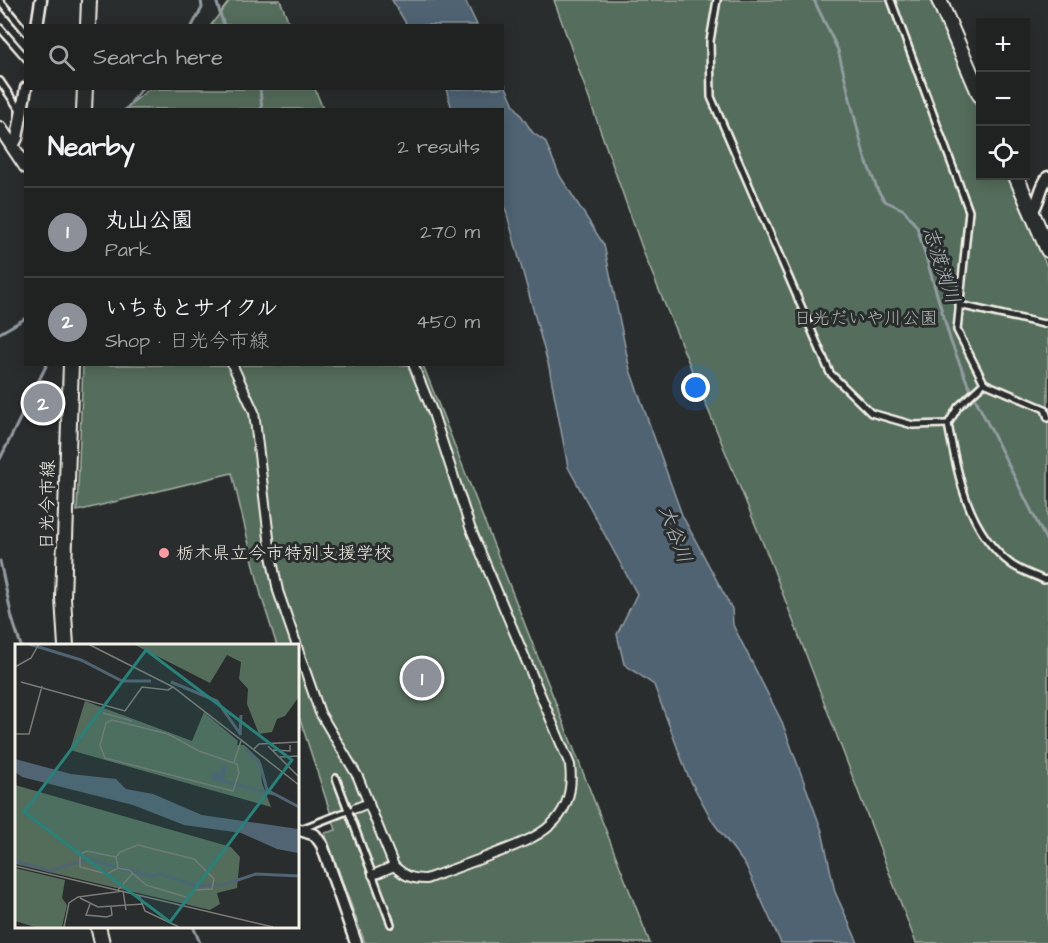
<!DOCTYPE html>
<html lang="en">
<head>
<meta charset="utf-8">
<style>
	:root { --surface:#202222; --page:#2d2f2f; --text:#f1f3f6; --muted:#a2a4a5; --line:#3d3f40; --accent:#8c9099 }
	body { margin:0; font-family:"Architects Daughter","Klee One",sans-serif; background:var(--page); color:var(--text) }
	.controls { position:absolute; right:18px; top:18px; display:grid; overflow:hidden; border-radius:0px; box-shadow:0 3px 15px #0003 }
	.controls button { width:54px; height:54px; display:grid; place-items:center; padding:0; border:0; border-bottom:2px solid var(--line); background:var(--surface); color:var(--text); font:30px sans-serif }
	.you { position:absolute; left:696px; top:388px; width:21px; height:21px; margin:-15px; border:4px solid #fff; border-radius:50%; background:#1a73e8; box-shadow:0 0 0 9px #1a73e833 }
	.badge { display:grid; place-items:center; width:39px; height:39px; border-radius:50%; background:var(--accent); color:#fff; font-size:20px; font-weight:700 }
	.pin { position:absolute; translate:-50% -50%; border:3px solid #fff; box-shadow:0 2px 6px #0006 }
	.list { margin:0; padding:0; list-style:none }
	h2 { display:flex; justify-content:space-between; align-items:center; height:78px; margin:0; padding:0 24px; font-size:26px }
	h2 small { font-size:20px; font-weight:400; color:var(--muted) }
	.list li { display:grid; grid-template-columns:39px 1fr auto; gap:18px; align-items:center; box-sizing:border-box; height:90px; padding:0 24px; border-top:2px solid var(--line) }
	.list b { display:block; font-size:22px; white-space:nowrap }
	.list p { margin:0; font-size:20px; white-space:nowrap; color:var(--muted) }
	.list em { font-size:20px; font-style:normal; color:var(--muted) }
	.icon { flex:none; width:33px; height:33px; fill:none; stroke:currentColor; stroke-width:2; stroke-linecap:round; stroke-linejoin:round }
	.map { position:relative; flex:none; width:1048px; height:943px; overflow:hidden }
	.search { position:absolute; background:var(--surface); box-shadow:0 3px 15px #0003; left:24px; top:24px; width:480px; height:66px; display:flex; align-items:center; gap:15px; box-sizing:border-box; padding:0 21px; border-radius:0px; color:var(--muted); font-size:22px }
	.panel { position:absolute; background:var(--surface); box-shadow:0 3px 15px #0003; left:24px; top:108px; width:480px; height:258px; border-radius:0px }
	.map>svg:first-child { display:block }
</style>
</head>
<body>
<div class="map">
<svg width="1048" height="943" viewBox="0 0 1048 943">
	<defs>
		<filter id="shadow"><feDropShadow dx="3.5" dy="5.5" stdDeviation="0" flood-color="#0009"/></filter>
	</defs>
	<rect width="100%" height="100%" fill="#2a2d2e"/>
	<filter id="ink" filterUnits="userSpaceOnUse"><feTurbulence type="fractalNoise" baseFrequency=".0167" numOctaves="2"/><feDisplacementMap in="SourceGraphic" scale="12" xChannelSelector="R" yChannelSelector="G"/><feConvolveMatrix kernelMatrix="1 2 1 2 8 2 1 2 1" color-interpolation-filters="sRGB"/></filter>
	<g filter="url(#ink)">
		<!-- green -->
		<g fill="#546d5b" stroke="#a4afa2" stroke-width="1.5">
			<path d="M 230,0 L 280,0 L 290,25 L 211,25 Z"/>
			<path d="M 554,0 L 930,0 L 980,115 L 980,176 L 1007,176 L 1048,269 L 1048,943 L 916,943 L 771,563 L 645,256 Z"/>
			<path d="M 149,89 L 315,89 L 323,109 L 125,109 Z"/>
			<path d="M 83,365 L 423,365 L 650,943 L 365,943 L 325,833 L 336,830 L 297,710 L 297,646 L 277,646 L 261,595 L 232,473 L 77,511 Z"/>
		</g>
		<!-- water -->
		<g fill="#506473" stroke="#929ca2" stroke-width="1.5">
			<path d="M 392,0 L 465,0 L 477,25 L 407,25 Z"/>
			<path d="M 503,80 L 514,105 L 533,133 L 545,141 L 560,176 L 604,245 L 630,370 L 682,515 L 732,609 L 733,625 L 782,722 L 822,831 L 835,892 L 858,943 L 781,943 L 746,866 L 713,822 L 688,776 L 654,685 L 624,664 L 617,634 L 637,594 L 568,467 L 549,367 L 503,200 L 502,110 L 452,109 L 446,89 L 502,88 Z"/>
		</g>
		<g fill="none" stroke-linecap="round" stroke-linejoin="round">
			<!-- stream -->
			<g stroke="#929ca2" stroke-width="3">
				<path d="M 216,0 L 224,26"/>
				<path d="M 814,0 L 838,50 L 864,155 L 878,191 L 885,201 L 904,210 L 917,227 L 951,342 L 967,382 L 1048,544"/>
				<path d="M 192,26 L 202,8 L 201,0"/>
				<path d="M 260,88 L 262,110"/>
				<path d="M 126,110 L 142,88"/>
				<path d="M 0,333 L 26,318"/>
				<path d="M 0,459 L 47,364"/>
				<path d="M 0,561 L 12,618 L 21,646"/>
				<path d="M 193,926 L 200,943"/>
			</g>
		</g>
		<!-- building -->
		<path fill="#6a6252" stroke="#f4f1e8" stroke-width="1.5" filter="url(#shadow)" d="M 44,390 L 52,394 L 42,417 L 34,413 Z"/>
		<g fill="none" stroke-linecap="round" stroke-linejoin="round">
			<!-- service casing -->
			<g stroke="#f4f1e8" stroke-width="10">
				<g id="service">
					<path d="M 717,0 L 710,41 L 711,97 L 830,373 L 871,413 L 913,425 L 948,424"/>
					<path d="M 891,0 L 969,211 L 957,330 L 984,383 L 1045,409 L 1048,418"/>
					<path d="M 0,1 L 26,32"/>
					<path d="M 0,28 L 26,58"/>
					<path d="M 0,81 L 21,112"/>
					<path d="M 959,305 L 1044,324 L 1048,323"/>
					<path d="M 984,383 L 958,407 L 948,424 C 957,474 968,532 1011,564 C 1020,571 1034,575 1044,580 L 1048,579"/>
					<path d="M 336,778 L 391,924"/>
					<path d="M 301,829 L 350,810"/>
				</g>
			</g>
			<!-- pedestrian casing -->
			<g stroke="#f4f1e8" stroke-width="12">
				<g id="pedestrian">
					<path d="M 232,364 L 254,412 L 271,555 L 278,591 L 297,646"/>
					<path d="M 297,647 L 320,713 L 358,777 L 394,866 C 405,876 411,879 426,879 C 448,871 470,863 491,855 C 537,838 577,823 570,765 L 470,527 L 433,413 L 413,364"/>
					<path d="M 356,808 L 369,803"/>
					<path d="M 373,875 L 394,866"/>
				</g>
			</g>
			<!-- minor casing -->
			<g stroke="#f4f1e8" stroke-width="15">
				<g id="minor">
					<path d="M 37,26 L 41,0"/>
					<path d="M 13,146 L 17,138 L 26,88"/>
					<path d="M 1032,212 C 1040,201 1040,186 1048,177"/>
					<path d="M 297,829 L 315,835 L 322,845 L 356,943"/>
				</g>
			</g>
			<!-- tertiary casing -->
			<g stroke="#f4f1e8" stroke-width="16">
				<path id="tertiary" d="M 0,128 L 26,167"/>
			</g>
			<!-- secondary casing -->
			<g stroke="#f4f1e8" stroke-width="18">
				<g id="secondary">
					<path d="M 939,0 L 980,95"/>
					<path d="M 88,26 L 89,0"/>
					<path d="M 84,110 L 85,88"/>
					<path d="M 1016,176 L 1048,250"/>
					<path d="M 66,646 L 63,598 L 71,364"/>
					<path d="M 98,926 L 102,943"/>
				</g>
			</g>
			<!-- service -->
			<use href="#service" stroke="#2a2d2e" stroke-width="5"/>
			<!-- pedestrian -->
			<use href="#pedestrian" stroke="#2a2d2e" stroke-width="8"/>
			<!-- minor -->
			<use href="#minor" stroke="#2a2d2e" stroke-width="10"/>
			<!-- tertiary -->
			<use href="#tertiary" stroke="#2a2d2e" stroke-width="12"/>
			<!-- secondary -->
			<use href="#secondary" stroke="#2a2d2e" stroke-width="14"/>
		</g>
	</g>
	<!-- markers -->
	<circle fill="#ff9aa2" stroke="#2a2d2e" stroke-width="2" cx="164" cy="553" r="6"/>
	<g text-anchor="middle" stroke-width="6" stroke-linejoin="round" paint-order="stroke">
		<!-- park labels -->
		<g font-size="18" fill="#acb6a9" stroke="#2a2d2e">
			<text x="866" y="324">日光だいや川公園</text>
		</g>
		<!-- street labels -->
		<g font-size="18" fill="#f4f1e8" stroke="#2a2d2e">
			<text transform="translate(47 505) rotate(-89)" y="6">日光今市線</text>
		</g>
		<!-- poi labels -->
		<g font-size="18" fill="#f4f1e8" stroke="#2a2d2e" text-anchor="start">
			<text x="176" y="559">栃木県立今市特別支援学校</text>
		</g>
		<!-- water labels -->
		<g font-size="20" font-style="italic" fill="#b2b9b9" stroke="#2a2d2e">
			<text transform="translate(942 265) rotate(72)" y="7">志渡渕川</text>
			<text transform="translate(676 534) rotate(70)" y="7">大谷川</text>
		</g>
	</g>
	<!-- overview -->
	<g transform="translate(15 644)">
		<rect width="284" height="284" fill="#2a2d2e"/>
		<path d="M 118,0 L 283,0 L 283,54 L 270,72 L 262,75 L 257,88 L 244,90 L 232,60 L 233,45 L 224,35 L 226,18 L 212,11 L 195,39 ZM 70,57 L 177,97 L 189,68 L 223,97 L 222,101 L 229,101 L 245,116 L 247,139 L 256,163 L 55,106 ZM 0,141 L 216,203 L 225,213 L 222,244 L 202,249 L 205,260 L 195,266 L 0,220 ZM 0,224 L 50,236 L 47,254 L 52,261 L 47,283 L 20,283 L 0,277 Z" fill="#546d5b"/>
		<path d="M 0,115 L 56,130 L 101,135 L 111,145 L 138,150 L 187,171 L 283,185 L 283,209 L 262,205 L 226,189 L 169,181 L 118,161 L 7,133 L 0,128 ZM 212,120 L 209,138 L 198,137 L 196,129 L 206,128 L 206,121 Z" fill="#506473"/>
		<path fill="none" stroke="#506473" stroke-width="3" d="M 14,0 L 66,16 L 107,37 L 136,37M 156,38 L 202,57 L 226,91M 225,90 L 226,71M 231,105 L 245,120 L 252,146 L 284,163M 207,137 L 259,150M 0,217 L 35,227 L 72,215 L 135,232 L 145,230 L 182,242 L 211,240 L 241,230 L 284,232"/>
		<path fill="none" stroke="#7b7b78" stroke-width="1.5" d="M 73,0 L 158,43 L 284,141M 0,23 L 16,14 L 24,0M 6,38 L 110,67 L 127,43 L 153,46 L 158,43M 88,69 L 117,77M 97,76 L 153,90 L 184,107 L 222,120 L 224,129 L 218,147 L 90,114 L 85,101 L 91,79 ZM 0,90 L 14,90 L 27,42M 253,102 L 284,133M 239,105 L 244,100 L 284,98M 258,106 L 275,107 L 275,101M 265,113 L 284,112M 219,118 L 226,97M 101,213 L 72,207 L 65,210 L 65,223 L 92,230 L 103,224 L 101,213 L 105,208 L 123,201 L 179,215 L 199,235 L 197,245 L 180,246 L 174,254 L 131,241 L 114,226 L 103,224M 0,222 L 258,283M 103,246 L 118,229M 124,251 L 130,267 L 164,283M 65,254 L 83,263 L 128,260M 75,260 L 71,271 L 92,273 L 97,271 L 96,263M 49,283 L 54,259 L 63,253 L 108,247 L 111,266"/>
		<path fill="#26827a" fill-opacity="0.15" stroke="#26827a" stroke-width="3" d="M 131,6 L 277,116 L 155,278 L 9,168 Z"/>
		<rect width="284" height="284" fill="none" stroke="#f4f1e8" stroke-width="3"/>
	</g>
</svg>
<div class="controls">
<button>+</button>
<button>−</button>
<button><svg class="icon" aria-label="locate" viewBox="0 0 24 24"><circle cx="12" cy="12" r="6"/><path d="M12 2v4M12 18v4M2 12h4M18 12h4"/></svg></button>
</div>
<div class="you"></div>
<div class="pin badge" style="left:422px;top:678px">1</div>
<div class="pin badge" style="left:43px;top:403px">2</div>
<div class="search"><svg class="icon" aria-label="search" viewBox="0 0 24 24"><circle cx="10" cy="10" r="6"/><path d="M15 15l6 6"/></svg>Search here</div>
<section class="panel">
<h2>Nearby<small>2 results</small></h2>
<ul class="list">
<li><span class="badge">1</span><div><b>丸山公園</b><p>Park</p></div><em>270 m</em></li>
<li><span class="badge">2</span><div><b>いちもとサイクル</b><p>Shop · 日光今市線</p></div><em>450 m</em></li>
</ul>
</section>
</div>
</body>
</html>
